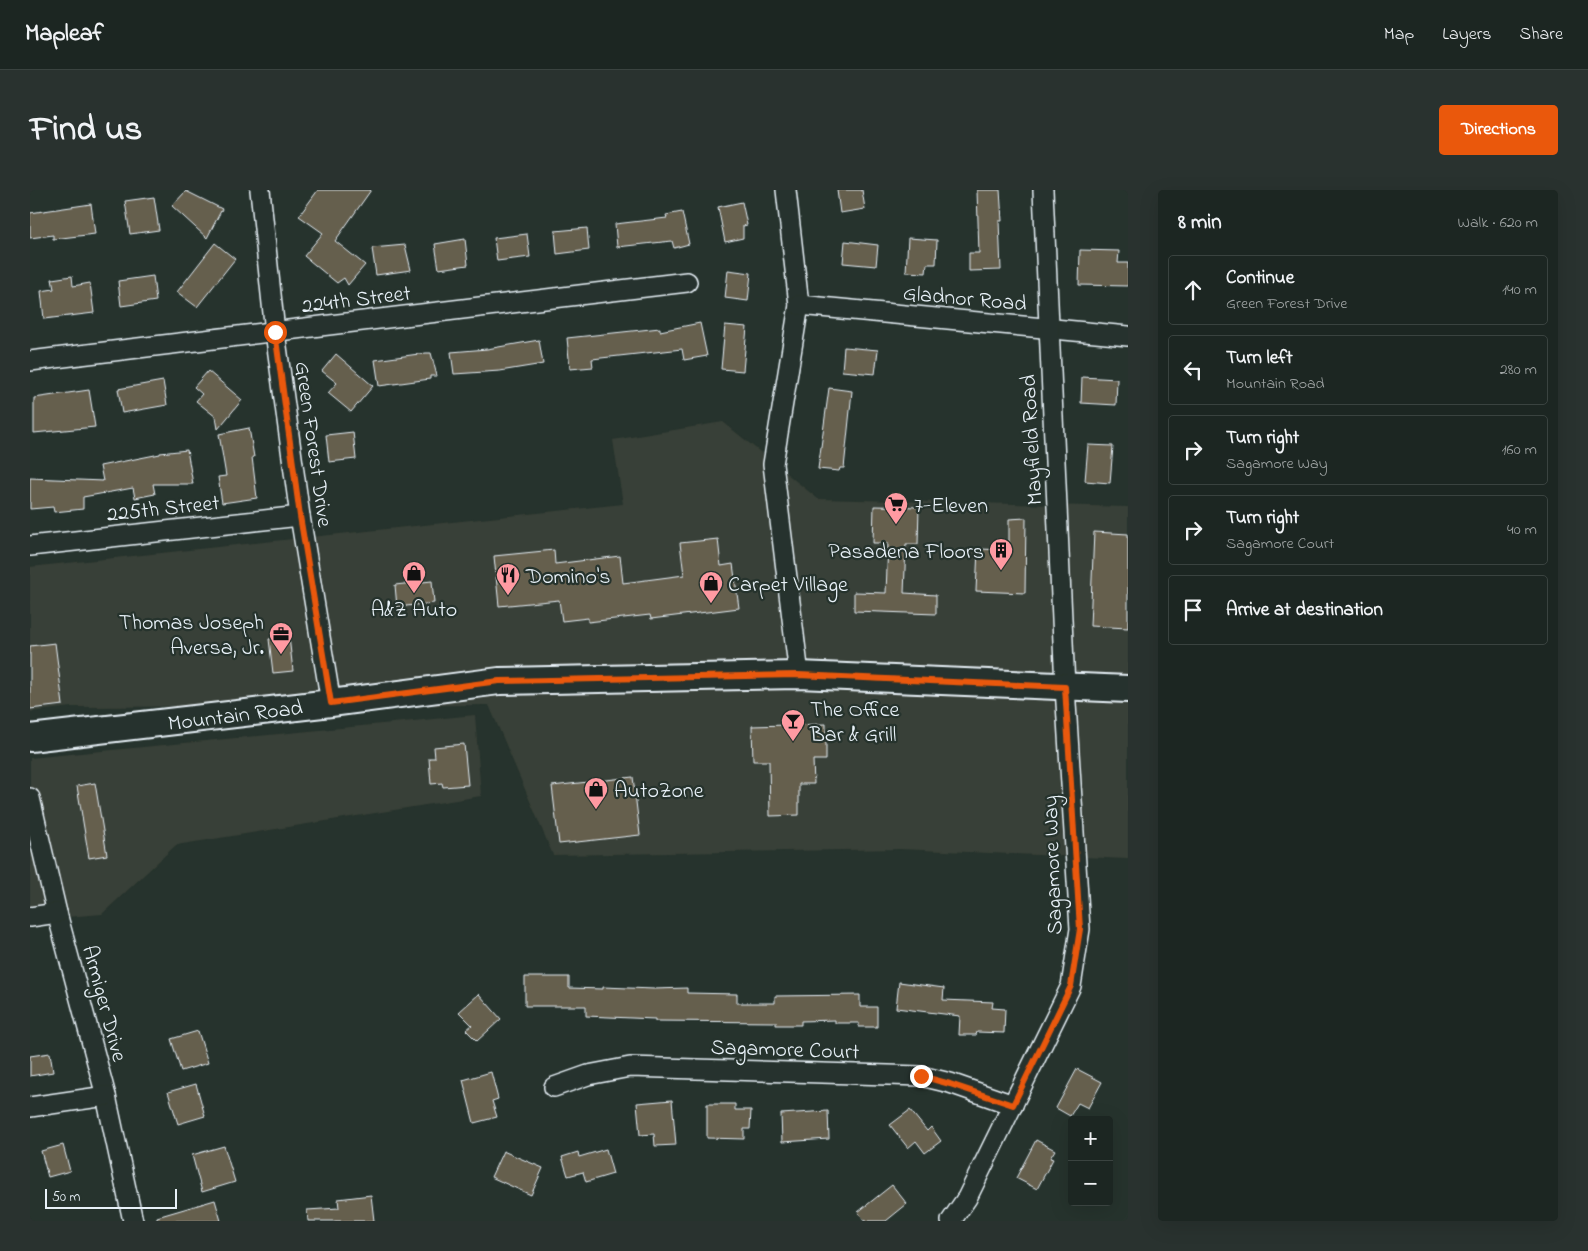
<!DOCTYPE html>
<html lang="en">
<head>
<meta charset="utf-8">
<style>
	:root { --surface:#1c2622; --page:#29322f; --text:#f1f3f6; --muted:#a0a5a5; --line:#3a4340; --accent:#ea580c }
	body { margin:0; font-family:"Indie Flower",sans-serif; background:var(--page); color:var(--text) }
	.controls { position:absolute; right:15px; bottom:15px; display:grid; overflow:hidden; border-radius:5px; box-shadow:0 5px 20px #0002 }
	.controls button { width:45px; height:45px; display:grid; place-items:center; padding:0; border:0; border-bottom:1px solid var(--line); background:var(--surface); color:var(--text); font:25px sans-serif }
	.scale { position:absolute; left:15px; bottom:12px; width:132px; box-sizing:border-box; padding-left:5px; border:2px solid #e8f1f8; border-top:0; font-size:14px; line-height:18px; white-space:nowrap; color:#e8f1f8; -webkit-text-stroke:4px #26332d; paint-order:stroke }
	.stop { position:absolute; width:15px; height:15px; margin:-11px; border:4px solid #ea580c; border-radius:50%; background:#fff }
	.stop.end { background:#ea580c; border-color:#fff; box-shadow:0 1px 5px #0008 }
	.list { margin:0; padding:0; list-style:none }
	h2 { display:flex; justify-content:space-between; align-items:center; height:65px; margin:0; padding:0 20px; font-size:21px }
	h2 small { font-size:16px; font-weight:400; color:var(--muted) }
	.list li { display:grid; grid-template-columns:32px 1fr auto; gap:15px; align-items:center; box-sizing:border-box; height:70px; margin:0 10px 10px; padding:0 10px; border:1px solid var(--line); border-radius:5px }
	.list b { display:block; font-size:19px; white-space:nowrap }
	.list p { margin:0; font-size:16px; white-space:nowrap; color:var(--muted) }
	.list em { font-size:16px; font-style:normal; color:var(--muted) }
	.icon { flex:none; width:28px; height:28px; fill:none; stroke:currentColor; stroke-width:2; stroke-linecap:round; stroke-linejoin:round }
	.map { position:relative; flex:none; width:1098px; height:1031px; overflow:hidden; border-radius:5px }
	header { display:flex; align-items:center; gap:30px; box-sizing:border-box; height:70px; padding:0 25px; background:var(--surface); border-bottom:1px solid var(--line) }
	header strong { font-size:24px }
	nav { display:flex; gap:28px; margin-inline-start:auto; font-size:18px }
	.intro { display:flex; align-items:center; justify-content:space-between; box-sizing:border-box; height:120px; padding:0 30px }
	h1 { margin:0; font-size:35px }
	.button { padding:12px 22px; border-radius:5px; background:var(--accent); color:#fff; font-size:18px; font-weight:700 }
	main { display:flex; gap:30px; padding:0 30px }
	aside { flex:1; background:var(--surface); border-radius:5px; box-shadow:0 5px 20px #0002 }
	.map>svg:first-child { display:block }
</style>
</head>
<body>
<header>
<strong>Mapleaf</strong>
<nav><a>Map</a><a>Layers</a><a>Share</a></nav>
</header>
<div class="intro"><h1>Find us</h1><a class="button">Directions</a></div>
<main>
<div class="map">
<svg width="1098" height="1031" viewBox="0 0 1098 1031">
	<rect width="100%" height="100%" fill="#26332d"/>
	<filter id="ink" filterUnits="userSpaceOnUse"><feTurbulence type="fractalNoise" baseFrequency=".02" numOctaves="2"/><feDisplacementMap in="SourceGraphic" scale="10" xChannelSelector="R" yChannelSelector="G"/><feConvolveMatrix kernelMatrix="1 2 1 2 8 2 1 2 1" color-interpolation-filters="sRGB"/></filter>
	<g filter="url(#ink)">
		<!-- built -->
		<g fill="#394037">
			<path d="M 693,232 L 788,309 L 1098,317 L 1098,669 L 870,659 L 523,665 L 459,515 L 41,517 L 0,522 L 0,377 L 593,314 L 583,250 Z"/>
			<path d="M 445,525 L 451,606 L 146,655 L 72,724 L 0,730 L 0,568 Z"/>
		</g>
		<!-- building -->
		<g fill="#655e4e" stroke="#e8f1f8">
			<path d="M 288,0 L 341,0 L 305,51 L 335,75 L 318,95 L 314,88 L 307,93 L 274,66 L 293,43 L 269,26 Z"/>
			<path d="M 807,0 L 832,0 L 835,19 L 810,23 Z"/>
			<path d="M 947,0 L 970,0 L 972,31 L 969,31 L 971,80 L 939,81 L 939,63 L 949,63 Z"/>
			<path d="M 156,1 L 192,19 L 177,48 L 142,16 Z"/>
			<path d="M 124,7 L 129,40 L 100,44 L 95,11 Z"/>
			<path d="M 712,12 L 717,35 L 713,36 L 713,48 L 695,52 L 688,17 Z"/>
			<path d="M 61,14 L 65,44 L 23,49 L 23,45 L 0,48 L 0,23 Z"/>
			<path d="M 652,22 L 659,54 L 644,58 L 642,51 L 587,57 L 585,34 L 637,28 L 636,25 Z"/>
			<path d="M 557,38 L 559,60 L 527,64 L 525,41 Z"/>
			<path d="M 497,44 L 500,67 L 467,71 L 464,48 Z"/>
			<path d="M 878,48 L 907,50 L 906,74 L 897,74 L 896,83 L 876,82 Z"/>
			<path d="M 435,49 L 438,75 L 409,79 L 405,54 Z"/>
			<path d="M 815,51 L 848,55 L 846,76 L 813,73 Z"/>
			<path d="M 185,53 L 205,69 L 167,117 L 147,102 Z"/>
			<path d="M 375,55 L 381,80 L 346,85 L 342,58 Z"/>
			<path d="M 1050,60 L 1089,61 L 1088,73 L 1098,73 L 1098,96 L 1049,95 Z"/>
			<path d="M 698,80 L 721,83 L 718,111 L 695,108 Z"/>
			<path d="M 42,86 L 43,96 L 60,93 L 64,123 L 14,129 L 11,101 L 24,99 L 22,89 Z"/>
			<path d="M 123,86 L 126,111 L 91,116 L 88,91 Z"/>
			<path d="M 670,133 L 677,166 L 654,170 L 652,159 L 562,169 L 563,177 L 540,179 L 537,148 L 630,138 L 630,141 Z"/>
			<path d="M 695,135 L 717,137 L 713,181 L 691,179 Z"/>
			<path d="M 509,150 L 513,174 L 470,181 L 424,184 L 421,162 L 457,159 Z"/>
			<path d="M 814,157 L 848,160 L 845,184 L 812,181 Z"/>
			<path d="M 396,163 L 401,163 L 407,186 L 400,186 L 400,189 L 349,196 L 345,170 Z"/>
			<path d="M 306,164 L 343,196 L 321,222 L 298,203 L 307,193 L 292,181 Z"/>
			<path d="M 178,181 L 212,210 L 188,239 L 186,227 L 166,211 L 172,204 L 164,197 Z"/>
			<path d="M 1052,187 L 1087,189 L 1086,215 L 1051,213 Z"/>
			<path d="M 133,191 L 137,215 L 92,223 L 88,199 Z"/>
			<path d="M 799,198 L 822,201 L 814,278 L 810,278 L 809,281 L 788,279 Z"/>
			<path d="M 59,200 L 65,237 L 4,243 L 4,208 Z"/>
			<path d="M 219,238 L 224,267 L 222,267 L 227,308 L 192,313 L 188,287 L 196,286 L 189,244 Z"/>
			<path d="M 323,242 L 326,269 L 299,272 L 296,245 Z"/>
			<path d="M 1058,255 L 1083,256 L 1080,293 L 1055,291 Z"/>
			<path d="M 157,260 L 163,294 L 123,294 L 125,304 L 105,308 L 103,298 L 53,307 L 53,319 L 24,322 L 23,317 L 0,319 L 0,288 L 73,291 L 70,276 L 130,264 L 130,263 Z"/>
			<path d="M 844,316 L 889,317 L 888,354 L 876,354 L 874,403 L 906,405 L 906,424 L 824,421 L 824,402 L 856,403 L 858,353 L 843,353 Z"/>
			<path d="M 996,328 L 995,403 L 946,401 L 948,359 L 979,360 L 979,329 Z"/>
			<path d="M 1064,342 L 1098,344 L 1098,438 L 1060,436 Z"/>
			<path d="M 688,349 L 691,376 L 703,374 L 709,418 L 621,429 L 620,425 L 558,432 L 558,428 L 532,431 L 529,410 L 469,416 L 464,366 L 524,360 L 525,374 L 590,366 L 593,393 L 654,385 L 650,353 Z"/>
			<path d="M 402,391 L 404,413 L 367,417 L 365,395 Z"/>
			<path d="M 259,447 L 263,481 L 243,483 L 239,449 Z"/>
			<path d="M 25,453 L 33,515 L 0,519 L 0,456 Z"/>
			<path d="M 796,534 L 796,570 L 783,570 L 784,594 L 769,594 L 769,625 L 740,626 L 739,571 L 723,571 L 722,536 Z"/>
			<path d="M 434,554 L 438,595 L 413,597 L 412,593 L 401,594 L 399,568 L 405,568 L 404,557 Z"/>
			<path d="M 603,587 L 610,645 L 529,654 L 522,596 Z"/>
			<path d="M 65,593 L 77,665 L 59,668 L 47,596 Z"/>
			<path d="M 495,787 L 539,787 L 539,798 L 573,799 L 573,797 L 624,799 L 657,798 L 657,803 L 707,804 L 707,813 L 745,813 L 745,806 L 830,805 L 830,817 L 847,817 L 847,837 L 829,837 L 829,833 L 805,833 L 805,830 L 771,831 L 771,835 L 746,835 L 746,832 L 625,831 L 625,829 L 556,826 L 556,816 L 495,816 Z"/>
			<path d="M 869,792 L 914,798 L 913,810 L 963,812 L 962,818 L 975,819 L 974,843 L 947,842 L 946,845 L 929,845 L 930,826 L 866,818 Z"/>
			<path d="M 449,804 L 471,829 L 447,851 L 436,840 L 442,835 L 429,822 Z"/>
			<path d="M 168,841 L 178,873 L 151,881 L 141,849 Z"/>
			<path d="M 20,863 L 23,882 L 0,886 L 0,866 Z"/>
			<path d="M 1047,879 L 1072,892 L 1058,918 L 1048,913 L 1040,926 L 1026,918 Z"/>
			<path d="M 461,882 L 468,909 L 462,911 L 467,927 L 444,933 L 433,890 Z"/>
			<path d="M 166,894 L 175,926 L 148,934 L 138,902 Z"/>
			<path d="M 642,910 L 646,955 L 625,956 L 624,944 L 610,945 L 607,913 Z"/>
			<path d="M 677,914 L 705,914 L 705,920 L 721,920 L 720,939 L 714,939 L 714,949 L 677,948 Z"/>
			<path d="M 880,920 L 897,941 L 901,937 L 911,951 L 895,963 L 886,951 L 878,958 L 860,935 Z"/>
			<path d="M 798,921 L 799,949 L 752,952 L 751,924 Z"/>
			<path d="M 1006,950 L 1025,960 L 1020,968 L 1023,969 L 1007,999 L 986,988 Z"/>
			<path d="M 33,955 L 40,981 L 18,987 L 11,961 Z"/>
			<path d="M 194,956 L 205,992 L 172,1002 L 162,965 Z"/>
			<path d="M 576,959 L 583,984 L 556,992 L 553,982 L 538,986 L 532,967 L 548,962 L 549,967 Z"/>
			<path d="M 473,961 L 513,978 L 501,1005 L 461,987 Z"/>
			<path d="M 862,995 L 877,1014 L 856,1031 L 835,1031 L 828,1022 Z"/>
			<path d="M 341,1005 L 344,1031 L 278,1031 L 277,1020 L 309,1018 L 308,1009 Z"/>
			<path d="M 185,1010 L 191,1031 L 127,1031 L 127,1027 Z"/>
		</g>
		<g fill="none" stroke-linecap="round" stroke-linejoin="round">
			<!-- minor casing -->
			<g stroke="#e8f1f8" stroke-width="22">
				<g id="minor">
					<path d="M 230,0 L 245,142 L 270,326 L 301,513"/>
					<path d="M 756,0 L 769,115 L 743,274 L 769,485"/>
					<path d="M 769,115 L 1098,146"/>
					<path d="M 0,171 L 657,92"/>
					<path d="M 0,356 L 270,326"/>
					<path d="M 0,608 L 27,723 L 76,906 L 103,1031"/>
					<path d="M 0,727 L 27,723"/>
					<path d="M 524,897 L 558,885 L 600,877 L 891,886 L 920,893 L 983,915"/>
					<path d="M 0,917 L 76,906"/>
					<path d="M 921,1031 L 937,1008 L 1041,796 L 1050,739 L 1035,497 L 1013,0"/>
				</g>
			</g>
			<!-- secondary casing -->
			<g stroke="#e8f1f8" stroke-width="30">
				<path id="secondary" d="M 0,548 L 301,513 L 469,491 L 769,485 L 1098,499"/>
			</g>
			<!-- minor -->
			<use href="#minor" stroke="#26332d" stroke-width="19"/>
			<!-- secondary -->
			<use href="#secondary" stroke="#26332d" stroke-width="26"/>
		</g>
	</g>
	<g fill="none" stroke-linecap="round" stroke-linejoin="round" filter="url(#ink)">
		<!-- route -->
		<path stroke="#ea580c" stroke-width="6" d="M 245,142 L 270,326 L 301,513 L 469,491 L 768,485 L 1035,497 L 1050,739 L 1041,796 L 983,915 L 920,894 L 891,886"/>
	</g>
	<!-- icons -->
	<defs>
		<g id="supermarket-pin" transform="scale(1.25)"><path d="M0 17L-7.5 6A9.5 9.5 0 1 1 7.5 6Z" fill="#ff9aa2" stroke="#26332d"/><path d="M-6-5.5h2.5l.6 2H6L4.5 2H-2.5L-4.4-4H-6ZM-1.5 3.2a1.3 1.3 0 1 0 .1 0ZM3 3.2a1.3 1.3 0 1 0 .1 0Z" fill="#111"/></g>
		<g id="building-pin" transform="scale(1.25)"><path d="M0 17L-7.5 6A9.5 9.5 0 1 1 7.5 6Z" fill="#ff9aa2" stroke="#26332d"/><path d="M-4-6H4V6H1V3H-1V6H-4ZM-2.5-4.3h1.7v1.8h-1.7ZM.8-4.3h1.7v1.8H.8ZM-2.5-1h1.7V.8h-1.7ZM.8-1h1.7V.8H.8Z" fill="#111"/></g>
		<g id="shop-pin" transform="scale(1.25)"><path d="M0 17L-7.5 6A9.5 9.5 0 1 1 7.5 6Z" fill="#ff9aa2" stroke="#26332d"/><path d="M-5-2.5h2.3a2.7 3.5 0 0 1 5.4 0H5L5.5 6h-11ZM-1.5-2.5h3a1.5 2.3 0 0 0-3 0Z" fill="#111"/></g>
		<g id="restaurant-pin" transform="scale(1.25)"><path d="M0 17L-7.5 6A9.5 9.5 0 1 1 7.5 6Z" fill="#ff9aa2" stroke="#26332d"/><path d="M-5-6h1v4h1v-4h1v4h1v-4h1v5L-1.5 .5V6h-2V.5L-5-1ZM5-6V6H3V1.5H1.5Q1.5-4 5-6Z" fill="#111"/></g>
		<g id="office-pin" transform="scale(1.25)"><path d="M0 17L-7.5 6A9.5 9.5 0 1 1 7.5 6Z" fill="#ff9aa2" stroke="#26332d"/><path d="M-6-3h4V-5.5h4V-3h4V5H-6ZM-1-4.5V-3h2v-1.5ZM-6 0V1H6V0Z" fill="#111"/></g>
		<g id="bar-pin" transform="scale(1.25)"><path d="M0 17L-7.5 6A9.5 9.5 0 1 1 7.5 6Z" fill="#ff9aa2" stroke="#26332d"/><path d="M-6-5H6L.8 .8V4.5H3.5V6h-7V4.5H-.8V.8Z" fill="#111"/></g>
	</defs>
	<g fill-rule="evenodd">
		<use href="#supermarket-pin" x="866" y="314"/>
		<use href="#building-pin" x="971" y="360"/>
		<use href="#shop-pin" x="384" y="383"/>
		<use href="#restaurant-pin" x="478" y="385"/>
		<use href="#shop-pin" x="681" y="393"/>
		<use href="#office-pin" x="251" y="444"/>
		<use href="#bar-pin" x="763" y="531"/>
		<use href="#shop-pin" x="566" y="599"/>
	</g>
	<g text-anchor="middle" stroke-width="4.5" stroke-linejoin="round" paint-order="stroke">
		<!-- street labels -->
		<g font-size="22" fill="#e8f1f8" stroke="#26332d">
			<text transform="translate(935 107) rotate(5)" y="8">Gladnor Road</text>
			<text transform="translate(326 108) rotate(-7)" y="8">224th Street</text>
			<text transform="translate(1000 250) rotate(-93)" y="8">Mayfield Road</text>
			<text transform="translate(285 254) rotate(82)" y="8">Green Forest Drive</text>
			<text transform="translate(133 317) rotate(-6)" y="8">225th Street</text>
			<text transform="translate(205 524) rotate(-7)" y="8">Mountain Road</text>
			<text transform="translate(1021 675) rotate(-92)" y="8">Sagamore Way</text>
			<text transform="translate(76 813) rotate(75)" y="8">Armiger Drive</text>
			<text transform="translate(755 858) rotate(2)" y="8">Sagamore Court</text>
		</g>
		<!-- poi labels -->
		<g font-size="22" fill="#e8f1f8" stroke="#26332d" text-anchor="start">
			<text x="884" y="322">7-Eleven</text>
			<text x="954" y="368" text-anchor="end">Pasadena Floors</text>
			<text x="496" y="393">Domino's</text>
			<text x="698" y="401">Carpet Village</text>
			<text x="384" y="426" text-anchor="middle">A&amp;Z Auto</text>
			<text x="234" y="439" text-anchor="end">Thomas Joseph<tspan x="234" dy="25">Aversa, Jr.</tspan></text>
			<text x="780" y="526">The Office<tspan x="780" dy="25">Bar &amp; Grill</tspan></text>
			<text x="584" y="607">AutoZone</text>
		</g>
	</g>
</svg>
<div class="controls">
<button>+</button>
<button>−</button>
</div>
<div class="scale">50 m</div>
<div class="stop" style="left:245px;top:142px"></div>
<div class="stop end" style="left:891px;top:886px"></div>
</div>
<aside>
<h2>8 min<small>Walk · 620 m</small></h2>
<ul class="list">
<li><svg class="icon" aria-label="ahead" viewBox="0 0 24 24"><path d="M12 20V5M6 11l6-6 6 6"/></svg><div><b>Continue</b><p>Green Forest Drive</p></div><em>140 m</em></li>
<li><svg class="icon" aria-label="left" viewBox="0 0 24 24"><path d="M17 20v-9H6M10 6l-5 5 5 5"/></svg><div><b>Turn left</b><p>Mountain Road</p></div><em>280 m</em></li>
<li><svg class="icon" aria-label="right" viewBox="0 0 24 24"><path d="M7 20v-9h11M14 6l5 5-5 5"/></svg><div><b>Turn right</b><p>Sagamore Way</p></div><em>160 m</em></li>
<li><svg class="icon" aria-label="right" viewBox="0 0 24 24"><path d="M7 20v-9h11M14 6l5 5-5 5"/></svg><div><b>Turn right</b><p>Sagamore Court</p></div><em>40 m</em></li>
<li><svg class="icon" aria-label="arrive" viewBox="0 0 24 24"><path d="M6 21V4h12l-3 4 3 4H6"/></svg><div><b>Arrive at destination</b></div></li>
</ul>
</aside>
</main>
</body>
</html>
